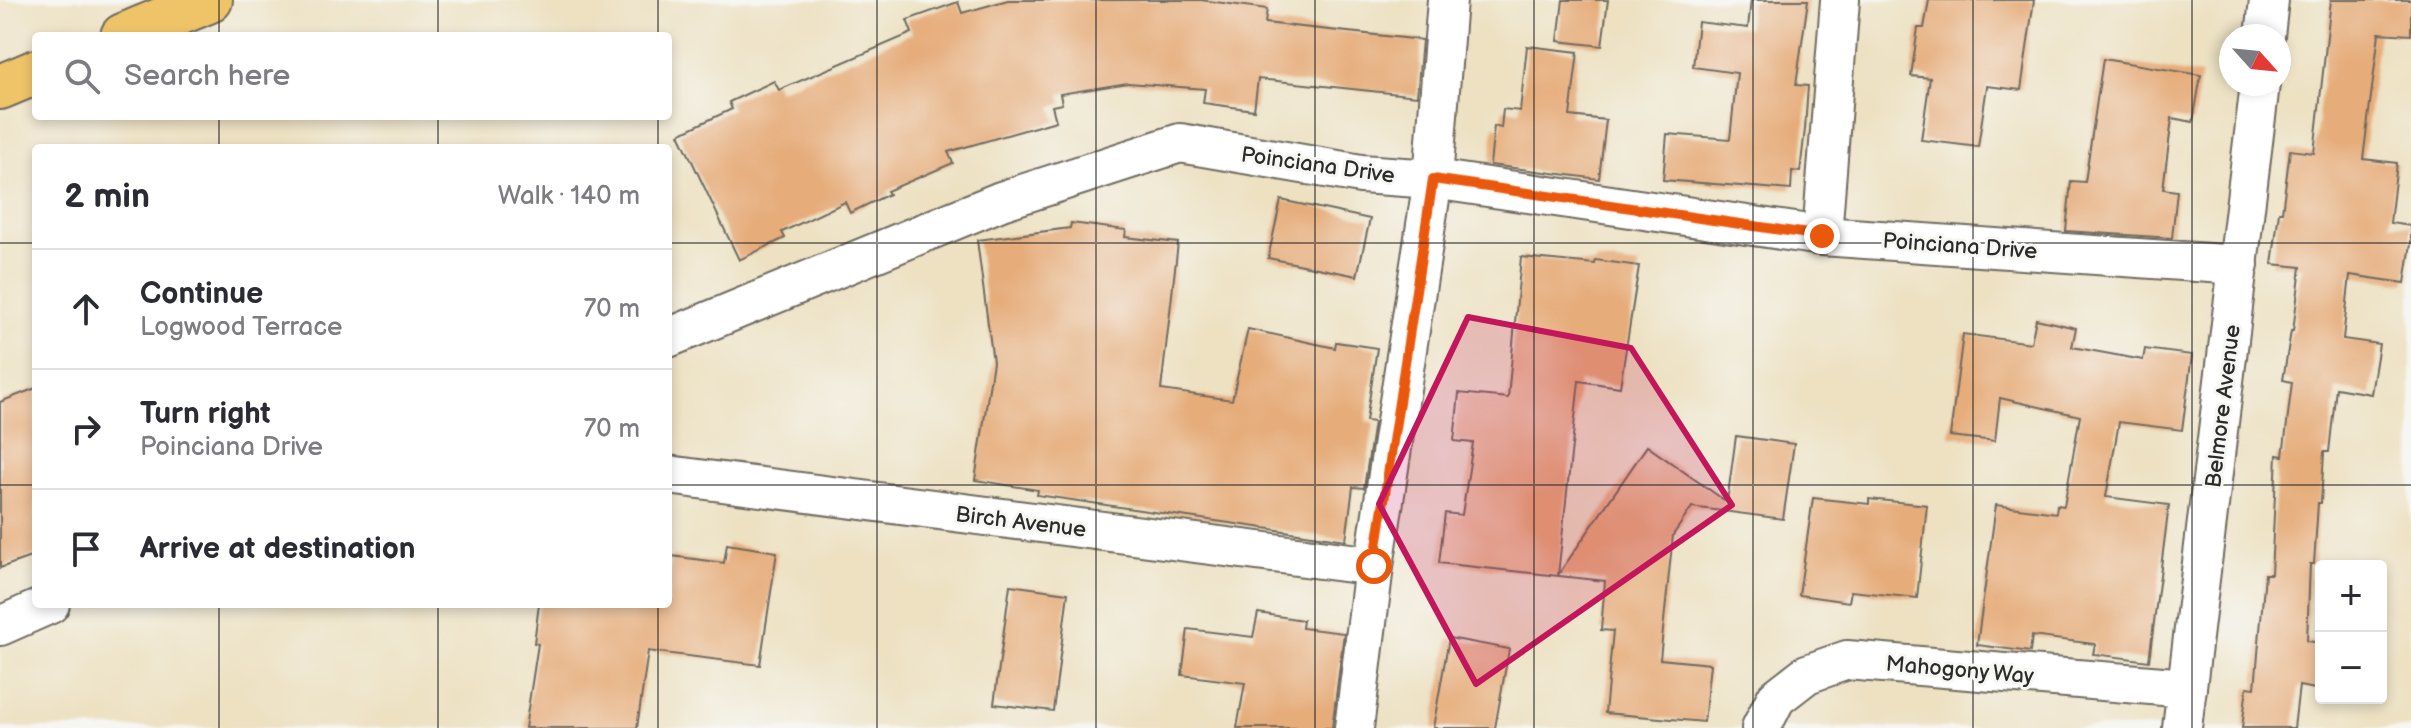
<!DOCTYPE html>
<html lang="en">
<head>
<meta charset="utf-8">
<style>
	:root { --surface:#fff; --page:#f7f7f7; --text:#2b2b33; --muted:#7c7c81; --line:#e1e1e2 }
	body { margin:0; font-family:"Balsamiq Sans",sans-serif; background:var(--page); color:var(--text) }
	.controls { position:absolute; right:24px; bottom:24px; display:grid; overflow:hidden; border-radius:8px; box-shadow:0 4px 12px #0003 }
	.controls button { width:72px; height:72px; display:grid; place-items:center; padding:0; border:0; border-bottom:2px solid var(--line); background:var(--surface); color:var(--text); font:40px sans-serif }
	.compass { position:absolute; left:2219px; top:24px; width:72px; height:72px; border-radius:50%; background:var(--surface); box-shadow:0 4px 12px #0003; rotate:117deg }
	.stop { position:absolute; width:24px; height:24px; margin:-18px; border:6px solid #ea580c; border-radius:50%; background:#fff }
	.stop.end { background:#ea580c; border-color:#fff; box-shadow:0 2px 8px #0008 }
	.list { margin:0; padding:0; list-style:none }
	h2 { display:flex; justify-content:space-between; align-items:center; height:104px; margin:0; padding:0 32px; font-size:34px }
	h2 small { font-size:26px; font-weight:400; color:var(--muted) }
	.list li { display:grid; grid-template-columns:52px 1fr auto; gap:24px; align-items:center; box-sizing:border-box; height:120px; padding:0 32px; border-top:2px solid var(--line) }
	.list b { display:block; font-size:30px; white-space:nowrap }
	.list p { margin:0; font-size:26px; white-space:nowrap; color:var(--muted) }
	.list em { font-size:26px; font-style:normal; color:var(--muted) }
	.icon { flex:none; width:44px; height:44px; fill:none; stroke:currentColor; stroke-width:2; stroke-linecap:round; stroke-linejoin:round }
	.map { position:relative; flex:none; width:2411px; height:728px; overflow:hidden }
	.search { position:absolute; background:var(--surface); box-shadow:0 4px 12px #0003; left:32px; top:32px; width:640px; height:88px; display:flex; align-items:center; gap:20px; box-sizing:border-box; padding:0 28px; border-radius:8px; color:var(--muted); font-size:30px }
	.panel { position:absolute; background:var(--surface); box-shadow:0 4px 12px #0003; left:32px; top:144px; width:640px; height:464px; border-radius:8px }
	.map>svg:first-child { display:block }
</style>
</head>
<body>
<div class="map">
<svg width="2411" height="728" viewBox="0 0 2411 728">
	<rect width="100%" height="100%" fill="#f6f6f2"/>
	<filter id="ink" filterUnits="userSpaceOnUse"><feTurbulence type="fractalNoise" baseFrequency=".0125" numOctaves="2"/><feDisplacementMap in="SourceGraphic" scale="16" xChannelSelector="R" yChannelSelector="G"/><feConvolveMatrix kernelMatrix="1 2 1 2 8 2 1 2 1" color-interpolation-filters="sRGB"/></filter>
	<filter id="wash" filterUnits="userSpaceOnUse"><feTurbulence type="fractalNoise" baseFrequency=".006" numOctaves="4" result="noise"/><feDisplacementMap in="SourceGraphic" scale="32" xChannelSelector="R" yChannelSelector="G"/><feGaussianBlur stdDeviation="1.8" result="paint"/><feColorMatrix in="noise" values="0 0 0 0 0 0 0 0 0 0 0 0 0 0 0 0 0 1.4 0 .05"/><feComposite in="paint" operator="in"/></filter>
	<g filter="url(#wash)">
		<rect width="100%" height="100%" fill="#ede1c2"/>
		<g id="blocks">
			<!-- building -->
			<g fill="#e6ac79">
				<path d="M 1008,0 L 1201,0 L 1267,9 L 1265,23 L 1422,40 L 1417,96 L 1258,79 L 1254,110 L 1203,103 L 1205,89 L 1128,83 L 1060,94 L 1062,104 L 1052,106 L 1056,121 L 948,152 L 953,163 L 887,191 L 889,194 L 850,213 L 845,202 L 782,232 L 785,238 L 739,260 L 679,134 L 732,109 L 729,102 L 774,81 L 779,90 L 912,33 L 907,20 L 958,2 L 962,13 Z"/>
				<path d="M 1563,0 L 1608,0 L 1602,46 L 1558,41 Z"/>
				<path d="M 1751,0 L 1808,0 L 1796,85 L 1808,86 L 1805,129 L 1800,172 L 1792,171 L 1791,190 L 1663,180 L 1667,134 L 1730,139 L 1737,73 L 1693,67 L 1698,22 L 1748,28 Z"/>
				<path d="M 1929,0 L 2034,0 L 2021,90 L 1987,86 L 1978,147 L 1921,140 L 1930,78 L 1911,76 L 1918,28 L 1924,28 Z"/>
				<path d="M 2331,0 L 2411,0 L 2411,35 L 2379,33 L 2363,159 L 2397,163 L 2390,223 L 2411,226 L 2411,244 L 2405,283 L 2350,275 L 2343,339 L 2379,344 L 2371,394 L 2336,388 L 2329,452 L 2324,452 L 2321,503 L 2318,503 L 2314,564 L 2310,564 L 2307,641 L 2321,643 L 2321,690 L 2299,686 L 2294,728 L 2242,728 L 2247,687 L 2255,688 L 2265,574 L 2271,574 L 2277,455 L 2283,456 L 2292,382 L 2283,380 L 2291,331 L 2293,331 L 2301,267 L 2272,264 L 2276,234 L 2279,212 L 2282,212 L 2290,150 L 2314,153 Z"/>
				<path d="M 1527,46 L 1578,52 L 1570,116 L 1606,120 L 1599,179 L 1490,165 L 1494,126 L 1501,128 L 1503,109 L 1520,111 Z"/>
				<path d="M 2103,59 L 2201,75 L 2193,122 L 2172,118 L 2163,189 L 2177,191 L 2172,238 L 2066,231 L 2071,181 L 2085,182 Z"/>
				<path d="M 1281,200 L 1370,219 L 1357,276 L 1268,258 Z"/>
				<path d="M 1071,223 L 1126,230 L 1125,237 L 1178,243 L 1161,390 L 1232,400 L 1248,329 L 1335,348 L 1336,342 L 1377,348 L 1366,421 L 1374,422 L 1364,488 L 1353,487 L 1346,540 L 1037,495 L 1038,490 L 975,480 L 993,362 L 977,240 L 1070,228 Z"/>
				<path d="M 1521,257 L 1595,264 L 1596,260 L 1639,266 L 1620,387 L 1579,381 L 1558,575 L 1647,446 L 1727,502 L 1736,436 L 1794,444 L 1783,519 L 1692,507 L 1673,535 L 1660,659 L 1710,664 L 1704,722 L 1605,713 L 1613,631 L 1601,630 L 1605,581 L 1439,563 L 1445,513 L 1462,515 L 1473,443 L 1454,441 L 1459,393 L 1508,398 Z"/>
				<path d="M 2036,319 L 2076,328 L 2072,347 L 2143,360 L 2145,349 L 2192,355 L 2182,430 L 2119,422 L 2106,497 L 2169,505 L 2149,661 L 2093,654 L 2095,644 L 2032,636 L 2030,652 L 1977,645 L 1996,505 L 2056,513 L 2057,505 L 2064,506 L 2080,416 L 2000,398 L 1995,441 L 1950,436 L 1963,334 L 2031,343 Z"/>
				<path d="M 36,388 L 36,555 L 0,568 L 0,402 Z"/>
				<path d="M 1813,498 L 1869,504 L 1869,499 L 1927,505 L 1917,598 L 1851,591 L 1849,602 L 1799,595 Z"/>
				<path d="M 727,544 L 777,552 L 760,665 L 648,651 L 637,728 L 525,728 L 538,644 L 534,643 L 539,604 L 668,604 L 671,556 L 724,563 Z"/>
				<path d="M 1010,585 L 1068,593 L 1053,711 L 994,704 Z"/>
				<path d="M 1258,613 L 1303,620 L 1302,628 L 1344,633 L 1332,728 L 1237,728 L 1245,683 L 1182,675 L 1188,629 L 1253,637 Z"/>
				<path d="M 1449,638 L 1509,649 L 1495,728 L 1433,728 Z"/>
			</g>
		</g>
	</g>
	<g filter="url(#ink)">
		<use href="#blocks" fill-opacity="0" stroke="#6f6b60" stroke-width="2"/>
		<g fill="none" stroke-linecap="round" stroke-linejoin="round">
			<!-- street casing -->
			<g stroke="#6f6b60" stroke-width="42">
				<g id="street">
					<path d="M 2265,36 L 2269,0"/>
					<path d="M 1822,236 L 1840,0"/>
					<path d="M 668,338 L 1001,201 L 1180,143 L 1361,174 L 1433,179 L 1822,236 L 2239,265"/>
					<path d="M 668,475 L 1374,566"/>
					<path d="M 0,626 L 50,604"/>
					<path d="M 1354,728 L 1374,566 L 1433,179 L 1447,0"/>
					<path d="M 1761,728 L 1776,698 L 1807,674 L 1847,660 L 2187,688"/>
					<path d="M 2182,728 L 2260,84"/>
				</g>
			</g>
			<!-- primary casing -->
			<g stroke="#6f6b60" stroke-width="48">
				<g id="primary">
					<path d="M 123,36 L 210,0"/>
					<path d="M 0,87 L 36,72"/>
				</g>
			</g>
			<!-- street -->
			<use href="#street" stroke="#fff" stroke-width="38"/>
			<!-- primary -->
			<use href="#primary" stroke="#efc469" stroke-width="44"/>
		</g>
	</g>
	<g fill="none" stroke-linecap="round" stroke-linejoin="round" filter="url(#ink)">
		<!-- route -->
		<path stroke="#ea580c" stroke-width="10" d="M 1374,566 L 1433,179 L 1822,236"/>
	</g>
	<!-- marked area -->
	<path fill="#c2185b" fill-opacity="0.2" stroke="#c2185b" stroke-width="6" stroke-linejoin="round" d="M 1468,317 L 1631,348 L 1732,505 L 1476,684 L 1379,504 Z"/>
	<!-- grid -->
	<path fill="none" stroke="#2b2b2b" stroke-width="2" stroke-opacity="0.55" d="M 219,0 L 219,36M 438,0 L 438,36M 658,0 L 658,36M 877,0 L 877,728M 1096,0 L 1096,728M 1315,0 L 1315,728M 1534,0 L 1534,728M 1753,0 L 1753,728M 1973,0 L 1973,728M 2192,0 L 2192,728M 219,116 L 219,148M 438,116 L 438,148M 658,116 L 658,148M 0,243 L 36,243M 668,243 L 2411,243M 0,485 L 36,485M 668,485 L 2411,485M 219,604 L 219,728M 438,604 L 438,728M 658,604 L 658,728"/>
	<g text-anchor="middle" stroke-width="6" stroke-linejoin="round" paint-order="stroke">
		<!-- street labels -->
		<g font-size="22" fill="#2b2b2b" stroke="#f6f6f2">
			<text transform="translate(1318 164) rotate(8)" y="8">Poinciana Drive</text>
			<text transform="translate(1960 245) rotate(4)" y="8">Poinciana Drive</text>
			<text transform="translate(2222 406) rotate(-83)" y="8">Belmore Avenue</text>
			<text transform="translate(1021 521) rotate(7)" y="8">Birch Avenue</text>
			<text transform="translate(1960 669) rotate(5)" y="8">Mahogony Way</text>
		</g>
	</g>
</svg>
<div class="controls">
<button>+</button>
<button>−</button>
</div>
<svg class="compass" viewBox="-18 -18 36 36"><path d="M0-13l5 13h-10z" fill="#e53935"/><path d="M0 13l5-13h-10z" fill="#7c7c81"/></svg>
<div class="stop" style="left:1374px;top:566px"></div>
<div class="stop end" style="left:1822px;top:236px"></div>
<div class="search"><svg class="icon" aria-label="search" viewBox="0 0 24 24"><circle cx="10" cy="10" r="6"/><path d="M15 15l6 6"/></svg>Search here</div>
<section class="panel">
<h2>2 min<small>Walk · 140 m</small></h2>
<ul class="list">
<li><svg class="icon" aria-label="ahead" viewBox="0 0 24 24"><path d="M12 20V5M6 11l6-6 6 6"/></svg><div><b>Continue</b><p>Logwood Terrace</p></div><em>70 m</em></li>
<li><svg class="icon" aria-label="right" viewBox="0 0 24 24"><path d="M7 20v-9h11M14 6l5 5-5 5"/></svg><div><b>Turn right</b><p>Poinciana Drive</p></div><em>70 m</em></li>
<li><svg class="icon" aria-label="arrive" viewBox="0 0 24 24"><path d="M6 21V4h12l-3 4 3 4H6"/></svg><div><b>Arrive at destination</b></div></li>
</ul>
</section>
</div>
</body>
</html>
